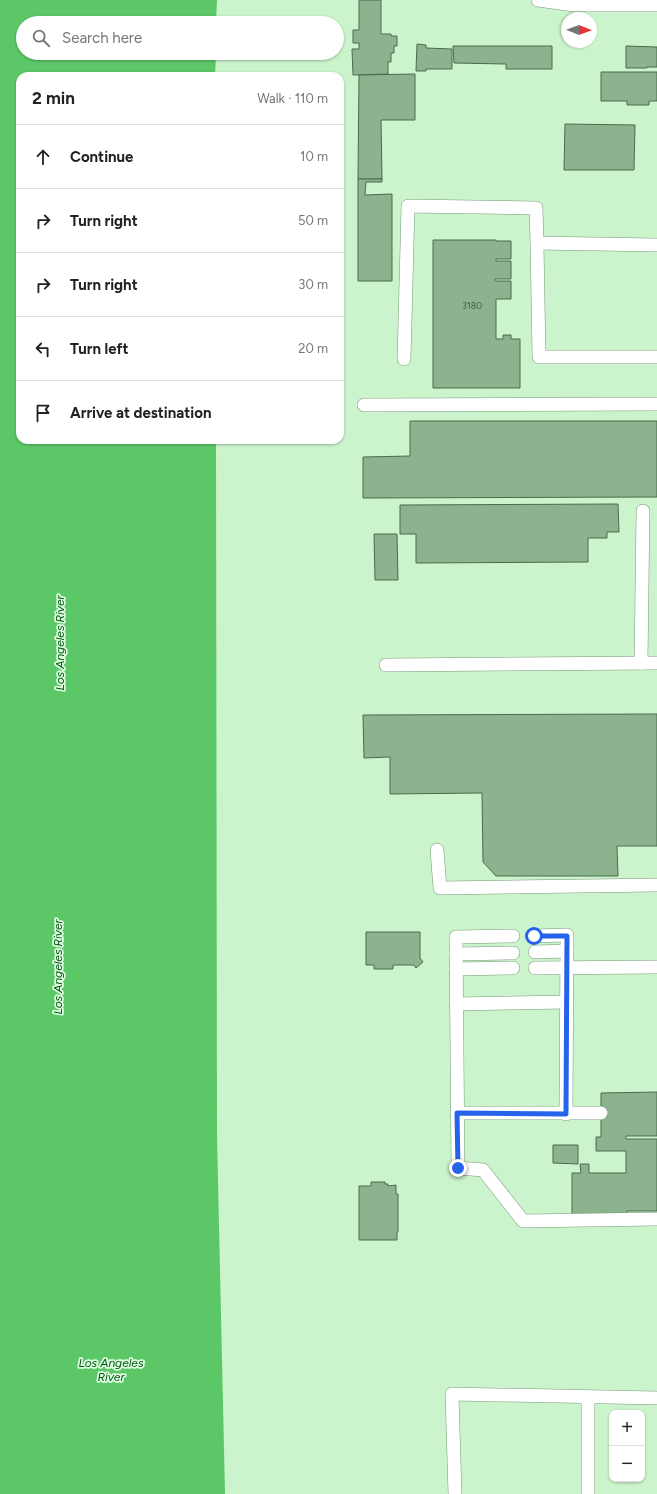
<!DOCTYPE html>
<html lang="en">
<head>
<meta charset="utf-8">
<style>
	:root { --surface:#fff; --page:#f6f6f6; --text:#202124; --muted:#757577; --line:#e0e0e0 }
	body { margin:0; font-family:Figtree,sans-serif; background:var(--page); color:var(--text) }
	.controls { position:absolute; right:12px; bottom:12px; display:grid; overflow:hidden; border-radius:8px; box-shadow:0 1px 3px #0004 }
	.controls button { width:36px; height:36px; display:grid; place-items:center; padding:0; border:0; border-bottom:1px solid var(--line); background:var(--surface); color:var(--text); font:20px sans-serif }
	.compass { position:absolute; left:561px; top:12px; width:36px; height:36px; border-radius:50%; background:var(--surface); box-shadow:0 1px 3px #0004; rotate:91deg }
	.stop { position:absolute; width:12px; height:12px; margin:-9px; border:3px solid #2563eb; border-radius:50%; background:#fff }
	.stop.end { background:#2563eb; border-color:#fff; box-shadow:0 1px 4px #0008 }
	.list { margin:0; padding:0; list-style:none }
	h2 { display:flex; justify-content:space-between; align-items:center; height:52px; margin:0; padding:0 16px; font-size:17px }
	h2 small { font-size:13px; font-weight:400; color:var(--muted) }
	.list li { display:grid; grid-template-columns:26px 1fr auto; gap:12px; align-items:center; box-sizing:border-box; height:64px; padding:0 16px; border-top:1px solid var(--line) }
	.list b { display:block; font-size:15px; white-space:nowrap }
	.list em { font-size:13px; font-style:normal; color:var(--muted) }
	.icon { flex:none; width:22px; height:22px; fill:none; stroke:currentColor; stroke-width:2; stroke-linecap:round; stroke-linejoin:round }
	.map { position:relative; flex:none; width:657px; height:1494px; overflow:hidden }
	.search { position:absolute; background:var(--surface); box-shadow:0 1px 3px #0004; left:16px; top:16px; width:328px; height:44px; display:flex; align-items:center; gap:10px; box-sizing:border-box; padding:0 14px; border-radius:22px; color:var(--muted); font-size:15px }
	.panel { position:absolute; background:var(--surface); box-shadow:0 1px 3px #0004; left:16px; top:72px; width:328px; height:372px; border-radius:12px }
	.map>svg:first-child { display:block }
</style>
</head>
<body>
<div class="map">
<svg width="657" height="1494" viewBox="0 0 657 1494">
	<rect width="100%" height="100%" fill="#cbf3cc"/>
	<!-- water -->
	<path fill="#5cc767" d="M 0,0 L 217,0 L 216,23 L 23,23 L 23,53 L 216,53 L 215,76 L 20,76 L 20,440 L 216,440 L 217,1135 L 225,1494 L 0,1494 Z"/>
	<!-- building -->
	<g fill="#8db38e" stroke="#486c4a">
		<path d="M 359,0 L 381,0 L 381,34 L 391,34 L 391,36 L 397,36 L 397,46 L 394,46 L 394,53 L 391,53 L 391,62 L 388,62 L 388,74 L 353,75 L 352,49 L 359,49 L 359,43 L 353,43 L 353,30 L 359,30 Z"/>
		<path d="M 417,44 L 426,45 L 426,48 L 452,49 L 452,69 L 426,69 L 426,71 L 416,71 Z"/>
		<path d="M 453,46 L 552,46 L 552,69 L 506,69 L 506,64 L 454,63 Z"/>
		<path d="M 626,46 L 657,47 L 657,67 L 647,67 L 647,68 L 626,68 Z"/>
		<path d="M 601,72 L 657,72 L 657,101 L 649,101 L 649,105 L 627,105 L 627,101 L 601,101 Z"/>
		<path d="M 415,74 L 415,120 L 381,120 L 382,179 L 358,179 L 359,75 Z"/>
		<path d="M 565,124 L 635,125 L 634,170 L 564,170 Z"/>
		<path d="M 358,179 L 382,179 L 382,182 L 366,182 L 365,195 L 392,194 L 392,281 L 358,281 Z"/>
		<path d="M 433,240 L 496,240 L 496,241 L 511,241 L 511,259 L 496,259 L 496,261 L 511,261 L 511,279 L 495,279 L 496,281 L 511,281 L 511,299 L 496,299 L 496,339 L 503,339 L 503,335 L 511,335 L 511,339 L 520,339 L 520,388 L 433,388 Z"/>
		<path d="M 410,421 L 657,421 L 657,497 L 363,498 L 363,457 L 410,456 Z"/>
		<path d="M 618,504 L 619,532 L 607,532 L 607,538 L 588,538 L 588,562 L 416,563 L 416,534 L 400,534 L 400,505 Z"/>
		<path d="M 374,534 L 397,534 L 398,580 L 375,580 Z"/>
		<path d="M 657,714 L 657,846 L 617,846 L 618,876 L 496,876 L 483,862 L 482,793 L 390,794 L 390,757 L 364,758 L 363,715 Z"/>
		<path d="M 366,932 L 420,932 L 420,958 L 423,962 L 416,968 L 414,965 L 393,965 L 393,969 L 374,969 L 374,965 L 366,965 Z"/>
		<path d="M 657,1092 L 657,1136 L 626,1136 L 626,1139 L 657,1139 L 657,1211 L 627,1211 L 627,1216 L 572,1216 L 572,1173 L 581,1173 L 580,1164 L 589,1164 L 589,1173 L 626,1173 L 626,1151 L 596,1151 L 596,1137 L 601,1137 L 601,1093 Z"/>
		<path d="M 553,1145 L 578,1145 L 578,1164 L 553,1163 Z"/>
		<path d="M 371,1182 L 385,1182 L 385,1184 L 388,1184 L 388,1186 L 396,1185 L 396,1194 L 398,1194 L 398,1232 L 397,1232 L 397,1240 L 359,1240 L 359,1186 L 371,1186 Z"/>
	</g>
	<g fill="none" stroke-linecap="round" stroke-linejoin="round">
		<!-- service casing -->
		<g stroke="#769b77" stroke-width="14">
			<g id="service">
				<path d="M 538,0 L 574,5 L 657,5"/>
				<path d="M 657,245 L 537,243 L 539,357 L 657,357"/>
				<path d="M 404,359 L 408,206 L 536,208 L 537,243"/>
				<path d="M 364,405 L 657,404"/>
				<path d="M 641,663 L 643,511"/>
				<path d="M 386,665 L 657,663"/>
				<path d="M 437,850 L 440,888 L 657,885"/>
				<path d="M 513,936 L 456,937 L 458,1168 L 483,1170 L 523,1221 L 657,1219"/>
				<path d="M 534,936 L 567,935 L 566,1114"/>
				<path d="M 535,952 L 567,951"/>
				<path d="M 456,954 L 513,953"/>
				<path d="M 535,968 L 657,967"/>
				<path d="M 456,969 L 513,968"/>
				<path d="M 456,1004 L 567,1002"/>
				<path d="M 457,1113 L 601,1113"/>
				<path d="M 455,1494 L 452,1394 L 657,1398"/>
				<path d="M 588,1494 L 588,1397"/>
			</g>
		</g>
		<!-- service -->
		<use href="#service" stroke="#fff" stroke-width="13"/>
	</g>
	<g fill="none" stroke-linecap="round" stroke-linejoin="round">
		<!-- route -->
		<path stroke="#2563eb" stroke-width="5" d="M 458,1168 L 457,1113 L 566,1114 L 567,936 L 534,936"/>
	</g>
	<g text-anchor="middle" stroke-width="3.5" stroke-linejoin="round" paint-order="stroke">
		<!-- number labels -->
		<g font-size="9" fill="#475d48">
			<text x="472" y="309">3180</text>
		</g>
		<!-- water labels -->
		<g font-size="12" font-style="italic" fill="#005213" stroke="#ddfede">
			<text transform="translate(60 643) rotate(-90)" y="4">Los Angeles River</text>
			<text transform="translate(58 967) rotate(-90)" y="4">Los Angeles River</text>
			<text x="111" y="1367">Los Angeles<tspan x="111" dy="14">River</tspan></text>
		</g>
	</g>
</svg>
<div class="controls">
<button>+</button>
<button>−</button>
</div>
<svg class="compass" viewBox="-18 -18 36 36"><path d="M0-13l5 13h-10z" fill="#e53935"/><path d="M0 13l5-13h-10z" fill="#757577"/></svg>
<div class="stop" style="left:534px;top:936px"></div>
<div class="stop end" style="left:458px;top:1168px"></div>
<div class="search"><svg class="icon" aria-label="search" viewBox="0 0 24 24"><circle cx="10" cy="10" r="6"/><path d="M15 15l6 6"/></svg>Search here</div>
<section class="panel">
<h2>2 min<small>Walk · 110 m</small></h2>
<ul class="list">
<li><svg class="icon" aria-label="ahead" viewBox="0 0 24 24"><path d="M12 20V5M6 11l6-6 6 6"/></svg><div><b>Continue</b></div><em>10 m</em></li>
<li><svg class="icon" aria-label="right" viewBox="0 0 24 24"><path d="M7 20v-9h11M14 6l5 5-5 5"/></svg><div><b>Turn right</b></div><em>50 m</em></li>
<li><svg class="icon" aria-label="right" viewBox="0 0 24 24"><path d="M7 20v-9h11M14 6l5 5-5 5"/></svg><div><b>Turn right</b></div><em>30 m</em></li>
<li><svg class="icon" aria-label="left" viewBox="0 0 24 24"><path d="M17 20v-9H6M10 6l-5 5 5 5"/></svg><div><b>Turn left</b></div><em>20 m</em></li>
<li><svg class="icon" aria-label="arrive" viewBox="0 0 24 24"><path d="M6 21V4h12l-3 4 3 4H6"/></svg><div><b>Arrive at destination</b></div></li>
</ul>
</section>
</div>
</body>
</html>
